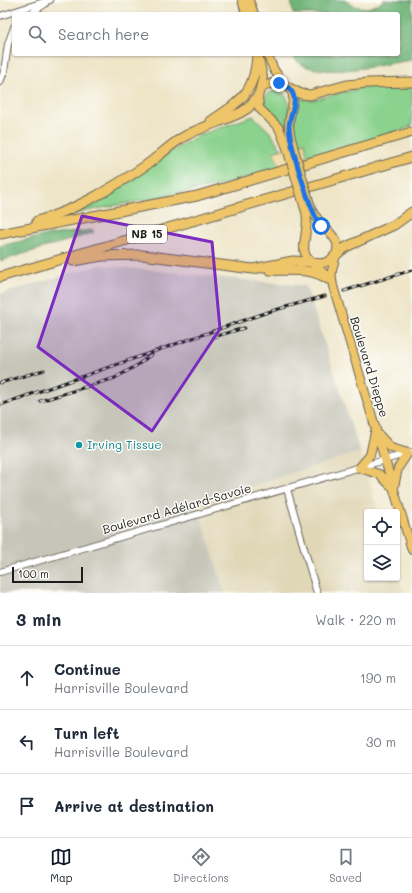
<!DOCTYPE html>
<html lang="en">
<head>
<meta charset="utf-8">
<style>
	:root { --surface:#fff; --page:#f2f2f3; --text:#1f2937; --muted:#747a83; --line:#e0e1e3; --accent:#111827 }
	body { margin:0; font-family:Mali,sans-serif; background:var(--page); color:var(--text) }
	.controls { position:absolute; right:12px; bottom:12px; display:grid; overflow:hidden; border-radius:4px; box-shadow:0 1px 3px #0004 }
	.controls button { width:36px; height:36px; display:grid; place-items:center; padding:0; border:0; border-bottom:1px solid var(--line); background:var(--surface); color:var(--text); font:20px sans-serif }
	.scale { position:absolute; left:12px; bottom:10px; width:71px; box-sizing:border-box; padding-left:4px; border:2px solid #1c1c1c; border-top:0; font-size:11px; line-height:14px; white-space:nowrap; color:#1c1c1c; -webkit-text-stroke:3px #fdfcf7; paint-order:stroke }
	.stop { position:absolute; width:12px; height:12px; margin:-9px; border:3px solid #1a73e8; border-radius:50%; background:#fff }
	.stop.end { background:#1a73e8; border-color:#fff; box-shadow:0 1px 4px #0008 }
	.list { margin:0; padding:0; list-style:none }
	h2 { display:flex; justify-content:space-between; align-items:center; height:52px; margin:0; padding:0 16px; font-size:17px }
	h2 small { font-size:13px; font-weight:400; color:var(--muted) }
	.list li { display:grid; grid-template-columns:26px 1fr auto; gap:12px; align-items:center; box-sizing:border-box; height:64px; padding:0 16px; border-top:1px solid var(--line) }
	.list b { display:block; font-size:15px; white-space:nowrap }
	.list p { margin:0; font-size:13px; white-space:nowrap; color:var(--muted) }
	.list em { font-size:13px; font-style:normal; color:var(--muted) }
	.icon { flex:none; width:22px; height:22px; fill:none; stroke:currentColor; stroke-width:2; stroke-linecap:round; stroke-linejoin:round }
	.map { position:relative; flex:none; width:412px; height:593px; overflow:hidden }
	.search { position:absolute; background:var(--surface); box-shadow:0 1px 3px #0004; left:12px; right:12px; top:12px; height:44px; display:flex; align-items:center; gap:10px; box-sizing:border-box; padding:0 14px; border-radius:4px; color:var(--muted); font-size:15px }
	.sheet { height:244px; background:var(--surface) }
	nav { display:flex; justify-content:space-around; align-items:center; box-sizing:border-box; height:56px; border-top:1px solid var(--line); background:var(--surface); font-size:11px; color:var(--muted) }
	nav a { display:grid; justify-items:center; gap:2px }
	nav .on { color:var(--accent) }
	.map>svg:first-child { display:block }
</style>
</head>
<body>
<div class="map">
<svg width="412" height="593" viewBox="0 0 412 593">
	<rect width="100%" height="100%" fill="#fdfcf7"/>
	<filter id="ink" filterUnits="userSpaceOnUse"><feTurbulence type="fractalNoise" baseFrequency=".025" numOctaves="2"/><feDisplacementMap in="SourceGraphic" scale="8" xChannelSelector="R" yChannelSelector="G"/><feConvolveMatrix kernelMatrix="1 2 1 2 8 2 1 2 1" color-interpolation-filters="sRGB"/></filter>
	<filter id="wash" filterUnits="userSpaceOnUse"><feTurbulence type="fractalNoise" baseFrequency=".012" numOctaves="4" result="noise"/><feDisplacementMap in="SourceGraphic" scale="16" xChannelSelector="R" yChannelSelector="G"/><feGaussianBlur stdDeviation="0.9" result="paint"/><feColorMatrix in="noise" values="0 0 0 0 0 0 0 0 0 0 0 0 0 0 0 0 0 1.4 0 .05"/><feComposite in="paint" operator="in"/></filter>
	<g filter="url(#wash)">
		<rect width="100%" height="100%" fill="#eee5c7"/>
		<!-- built -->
		<path fill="#e0d7b7" d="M 360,452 L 378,512 L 367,512 L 367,578 L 397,578 L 397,572 L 404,593 L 225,593 L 197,503 Z"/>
		<!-- industrial -->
		<path fill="#c6c5b8" d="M 100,265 L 306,286 L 360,452 L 197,503 L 225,593 L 0,593 L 0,294 Z"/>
		<!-- green -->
		<g fill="#8ad28d" stroke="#537754">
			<path d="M 412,84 L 412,126 L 390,135 L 222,185 L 66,215 L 197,136 L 253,116 L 270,132 L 281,149 L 273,152 L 304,142 L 296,145 L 293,129 L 298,99 L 313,100 L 364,87 Z"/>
			<path d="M 277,91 C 295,95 288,118 286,132 L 284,132 L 265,109 C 263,99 266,91 277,91 Z"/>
		</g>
		<!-- forest -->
		<g fill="#6fb478" stroke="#46684a">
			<path d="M 291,0 L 344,0 L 354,6 L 367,8 L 379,4 L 383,0 L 412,0 L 412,60 C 385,63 306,85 292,54 L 398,54 L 398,14 L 293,14 Z"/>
			<path d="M 93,230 L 93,233 L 0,261 L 0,246 L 42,236 Z"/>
		</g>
		<!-- sand -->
		<path fill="#eeda9e" stroke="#857b5d" d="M 305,142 L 307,158 L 280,166 L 273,152 Z"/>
	</g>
	<g filter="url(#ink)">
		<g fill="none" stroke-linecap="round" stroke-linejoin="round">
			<!-- minor casing -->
			<g stroke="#666258" stroke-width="8">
				<g id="minor">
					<path d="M 30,14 L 45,4"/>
					<path d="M 0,16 L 50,0"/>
					<path d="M 0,82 L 4,72 L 8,44 L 14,27"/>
					<path d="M 287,489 L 317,593"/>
					<path d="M 0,572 L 412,452"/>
				</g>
			</g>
			<!-- major casing -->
			<g stroke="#666258" stroke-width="10">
				<g id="major">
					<path d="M 242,0 L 246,14"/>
					<path d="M 249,0 L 254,14"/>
					<path d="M 258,54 L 263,77 L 258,96 L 259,108 L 279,128 L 287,148"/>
					<path d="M 267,54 L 274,70 L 285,85"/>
					<path d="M 260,91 C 265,85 271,82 279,83 C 302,87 290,110 289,124 C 289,132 291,139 293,146"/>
					<path d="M 312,211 C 318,222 334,234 337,243 C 339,252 333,262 332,271 C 331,276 332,281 333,286 L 412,550"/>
					<path d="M 306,212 C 310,227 300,246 306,256 C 311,265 323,269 328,279"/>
					<path d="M 312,262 C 322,265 329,263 335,255"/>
					<path d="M 375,432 L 370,455 L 359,468 L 379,474 L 390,485"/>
					<path d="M 379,435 L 391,448 L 408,453 L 398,468 L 394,487"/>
				</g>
			</g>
			<!-- highway casing -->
			<g stroke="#666258" stroke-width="11">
				<g id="highway">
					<path d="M 289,88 L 301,94 L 310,95 L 347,85 L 368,83 L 412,82"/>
					<path d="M 211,121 C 241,101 255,93 257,54"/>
					<path d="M 37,221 C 76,210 112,188 145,166 C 160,156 171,143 187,135 C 204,126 223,121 240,113 L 248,108 L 258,96"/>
					<path d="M 0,234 L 197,196 L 412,132"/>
					<path d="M 336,255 L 346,247 L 394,225 L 412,212"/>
					<path d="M 73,261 L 102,256 L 142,255 L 253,269 L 293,261 L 311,262"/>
					<path d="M 270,270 C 292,271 309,267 328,279"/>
					<path d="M 0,277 L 412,157"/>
				</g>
			</g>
			<!-- minor -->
			<use href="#minor" stroke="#fff" stroke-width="6"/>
			<!-- major -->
			<use href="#major" stroke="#eec569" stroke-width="8"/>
			<!-- highway -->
			<use href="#highway" stroke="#eec569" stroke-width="9"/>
			<!-- rail casing -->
			<g stroke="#1c1c1c" stroke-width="3">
				<g id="rail">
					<path d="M 344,291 L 412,270"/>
					<path d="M 213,337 L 244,328"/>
					<path d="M 0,383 L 44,370"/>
					<path d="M 40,401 L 115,378 L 136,366 L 152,354"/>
					<path d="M 0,405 L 268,312 L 325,296"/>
				</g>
			</g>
			<!-- rail -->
			<use href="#rail" stroke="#fdfcf7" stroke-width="1.5" stroke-dasharray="4.5" stroke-linecap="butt"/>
			<!-- major-bridge casing -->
			<g stroke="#666258" stroke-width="10" stroke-linecap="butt">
				<g id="major-bridge">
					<path d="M 293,146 L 312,211"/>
					<path d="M 287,148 L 306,212"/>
				</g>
			</g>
			<!-- major-bridge -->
			<use href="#major-bridge" stroke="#eec569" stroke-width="8"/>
		</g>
	</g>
	<g fill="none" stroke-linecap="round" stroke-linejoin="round" filter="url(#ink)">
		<!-- route -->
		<path stroke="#1a73e8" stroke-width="5" d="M 279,83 C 286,85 292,89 294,97 C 296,106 289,117 289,127 C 290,145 310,212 321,226"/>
	</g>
	<!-- marked area -->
	<path fill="#7b2cbf" fill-opacity="0.2" stroke="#7b2cbf" stroke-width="3" stroke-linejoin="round" d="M 82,216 L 212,242 L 220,329 L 152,431 L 38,347 Z"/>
	<!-- markers -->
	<circle fill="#0f9aa8" stroke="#fdfcf7" stroke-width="1.5" cx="79" cy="445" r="4"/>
	<g text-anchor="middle" stroke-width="3" stroke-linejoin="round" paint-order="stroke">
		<!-- shield labels -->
		<rect fill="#fdfcf7" stroke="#605f5e" stroke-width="1" x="127" y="225" width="40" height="18" rx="3"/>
		<g font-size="11" font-weight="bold" fill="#1c1c1c">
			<text x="147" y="238">NB 15</text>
		</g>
		<!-- street labels -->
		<g font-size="12" fill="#1c1c1c" stroke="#fdfcf7">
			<text transform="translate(369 367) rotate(73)" y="4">Boulevard Dieppe</text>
			<text transform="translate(177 509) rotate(-16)" y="4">Boulevard Adélard-Savoie</text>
		</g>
		<!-- culture labels -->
		<g font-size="12" fill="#0d838f" stroke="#fdfcf7" text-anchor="start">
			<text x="87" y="449">Irving Tissue</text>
		</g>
	</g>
</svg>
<div class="controls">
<button><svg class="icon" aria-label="locate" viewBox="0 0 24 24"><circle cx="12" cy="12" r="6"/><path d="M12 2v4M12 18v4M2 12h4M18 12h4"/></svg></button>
<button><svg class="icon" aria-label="layers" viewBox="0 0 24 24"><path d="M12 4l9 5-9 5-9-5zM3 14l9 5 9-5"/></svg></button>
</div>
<div class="scale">100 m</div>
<div class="stop" style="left:321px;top:226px"></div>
<div class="stop end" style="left:279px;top:83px"></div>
<div class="search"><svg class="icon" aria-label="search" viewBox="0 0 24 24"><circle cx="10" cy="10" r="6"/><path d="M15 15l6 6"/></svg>Search here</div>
</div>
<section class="sheet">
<h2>3 min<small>Walk · 220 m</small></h2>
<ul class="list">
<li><svg class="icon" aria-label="ahead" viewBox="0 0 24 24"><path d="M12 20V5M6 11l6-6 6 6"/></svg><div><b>Continue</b><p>Harrisville Boulevard</p></div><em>190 m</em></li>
<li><svg class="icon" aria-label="left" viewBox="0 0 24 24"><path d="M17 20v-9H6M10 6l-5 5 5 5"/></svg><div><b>Turn left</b><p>Harrisville Boulevard</p></div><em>30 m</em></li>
<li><svg class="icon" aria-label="arrive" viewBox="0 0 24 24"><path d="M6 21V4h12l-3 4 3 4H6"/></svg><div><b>Arrive at destination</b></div></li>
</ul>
</section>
<nav>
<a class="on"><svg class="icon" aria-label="map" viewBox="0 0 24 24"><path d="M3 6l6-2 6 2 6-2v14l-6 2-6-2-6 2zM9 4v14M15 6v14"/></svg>Map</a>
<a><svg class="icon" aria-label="directions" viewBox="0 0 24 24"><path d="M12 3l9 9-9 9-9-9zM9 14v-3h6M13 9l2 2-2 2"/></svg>Directions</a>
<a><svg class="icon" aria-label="saved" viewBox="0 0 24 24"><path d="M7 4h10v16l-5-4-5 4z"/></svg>Saved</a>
</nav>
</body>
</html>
